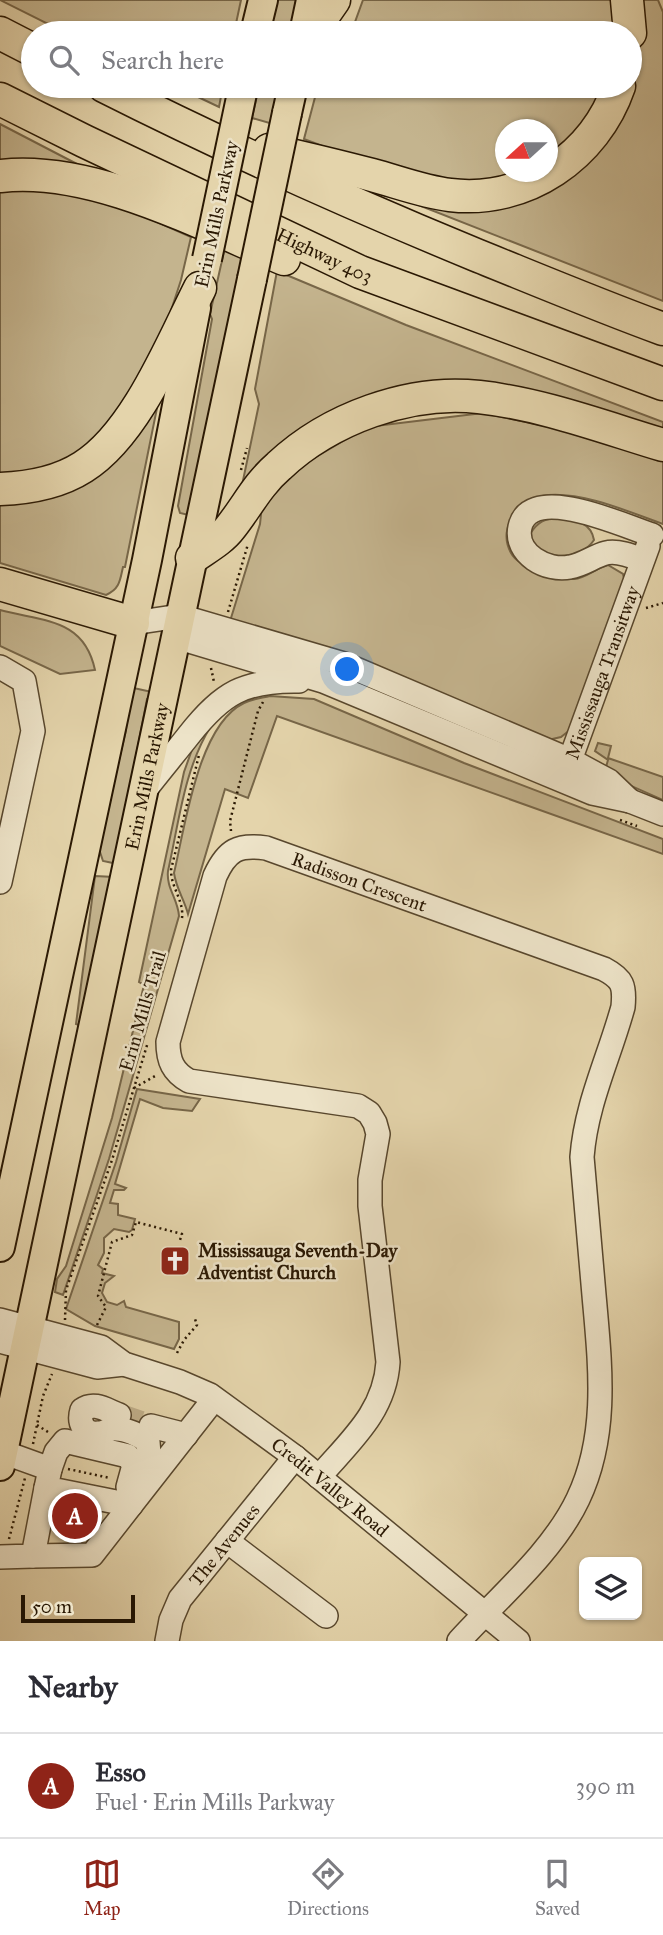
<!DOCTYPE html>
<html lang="en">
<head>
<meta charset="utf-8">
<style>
	:root { --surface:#fff; --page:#f2f2f3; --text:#2b2b33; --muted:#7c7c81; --line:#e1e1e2; --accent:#8f2418 }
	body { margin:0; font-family:"IM FELL Great Primer",serif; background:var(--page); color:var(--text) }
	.controls { position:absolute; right:21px; bottom:21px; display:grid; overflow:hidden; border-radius:10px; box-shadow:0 2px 5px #0004 }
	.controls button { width:63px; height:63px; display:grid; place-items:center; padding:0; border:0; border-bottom:2px solid var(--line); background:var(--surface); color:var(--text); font:35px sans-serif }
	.compass { position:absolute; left:495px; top:119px; width:63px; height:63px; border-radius:50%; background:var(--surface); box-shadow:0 2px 5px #0004; rotate:249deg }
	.scale { position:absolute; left:21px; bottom:18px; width:114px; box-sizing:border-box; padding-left:7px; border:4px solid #2a1803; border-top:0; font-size:19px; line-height:24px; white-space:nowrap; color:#2a1803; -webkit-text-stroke:5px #ede3c8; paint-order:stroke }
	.you { position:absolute; left:348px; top:670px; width:24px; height:24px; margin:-18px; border:5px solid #fff; border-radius:50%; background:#1a73e8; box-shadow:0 0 0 10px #1a73e833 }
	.badge { display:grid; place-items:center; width:46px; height:46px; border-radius:50%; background:var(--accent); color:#fff; font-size:23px; font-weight:700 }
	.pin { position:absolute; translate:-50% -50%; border:4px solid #fff; box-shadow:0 2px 7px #0006 }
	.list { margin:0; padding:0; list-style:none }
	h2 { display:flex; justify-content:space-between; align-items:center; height:91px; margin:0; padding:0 28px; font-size:30px }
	h2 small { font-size:23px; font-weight:400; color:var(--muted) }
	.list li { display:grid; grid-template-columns:46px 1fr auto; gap:21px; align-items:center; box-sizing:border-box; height:105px; padding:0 28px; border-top:2px solid var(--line) }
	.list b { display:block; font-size:26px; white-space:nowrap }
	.list p { margin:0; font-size:23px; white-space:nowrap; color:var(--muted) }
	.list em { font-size:23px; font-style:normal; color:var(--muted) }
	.icon { flex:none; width:38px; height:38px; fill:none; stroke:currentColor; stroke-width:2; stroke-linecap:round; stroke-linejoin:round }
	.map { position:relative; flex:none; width:663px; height:1641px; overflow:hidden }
	.search { position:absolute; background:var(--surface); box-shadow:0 2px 5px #0004; left:21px; right:21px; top:21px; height:77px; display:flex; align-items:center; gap:18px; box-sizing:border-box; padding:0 24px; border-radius:38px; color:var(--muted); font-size:26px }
	.sheet { height:196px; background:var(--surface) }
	nav { display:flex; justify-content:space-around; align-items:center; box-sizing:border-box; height:98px; border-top:2px solid var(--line); background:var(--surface); font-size:19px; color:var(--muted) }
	nav a { display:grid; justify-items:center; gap:4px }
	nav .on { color:var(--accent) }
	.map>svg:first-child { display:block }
</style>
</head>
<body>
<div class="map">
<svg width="663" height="1641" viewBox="0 0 663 1641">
	<rect width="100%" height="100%" fill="#e4d4ab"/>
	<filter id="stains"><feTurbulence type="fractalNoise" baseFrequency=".00286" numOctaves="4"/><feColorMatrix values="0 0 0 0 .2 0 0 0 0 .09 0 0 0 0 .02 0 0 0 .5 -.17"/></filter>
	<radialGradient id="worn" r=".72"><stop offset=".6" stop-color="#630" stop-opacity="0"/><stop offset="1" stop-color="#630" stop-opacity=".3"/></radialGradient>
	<!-- green -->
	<g fill="#c4b48e" stroke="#776648" stroke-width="2">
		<path d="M 0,0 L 241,0 L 234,33 L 66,33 Z"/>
		<path d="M 276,0 L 296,0 L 291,33 L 269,33 Z"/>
		<path d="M 363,0 L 611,0 L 615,33 L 351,33 Z"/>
		<path d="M 635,0 L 658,0 L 663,12 L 663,301 L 398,197 L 526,191 L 630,79 L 637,42 Z"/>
		<path d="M 175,86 L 223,86 L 219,107 Z"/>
		<path d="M 259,86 L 281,86 L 273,124 L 252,118 Z"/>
		<path d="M 318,86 L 604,86 C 594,116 572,138 548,158 L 548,130 L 505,130 L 505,172 L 518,172 C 453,202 366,162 304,139 Z"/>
		<path d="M 0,124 L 102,177 L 0,168 Z"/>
		<path d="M 0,186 L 39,186 L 130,210 L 191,237 L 181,280 L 163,335 L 114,422 L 69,464 L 0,478 Z"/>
		<path d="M 225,247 L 244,257 L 193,516 L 180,513 L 178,506 L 212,319 L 210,314 Z"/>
		<path d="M 277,271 L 406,325 L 663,422 L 663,435 L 421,389 L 241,490 L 259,404 L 255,389 Z"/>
		<path d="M 159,398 L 125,567 L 123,567 C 120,580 120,589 106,595 L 0,563 L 0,497 L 15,498 Z"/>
		<path d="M 483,413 L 598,437 L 663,457 L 663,524 C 629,512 584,492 548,495 C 521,498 496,526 511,553 C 519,568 557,579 574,579 C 586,578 596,568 608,565 L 623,574 L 625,583 L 570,730 L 561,737 L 548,740 L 234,622 L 231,618 L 260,524 L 262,505 L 299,467 L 367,427 Z"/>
		<path d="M 559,517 C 575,520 591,522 594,540 C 580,562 536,562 530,534 C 538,521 545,519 559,517 Z"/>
		<path d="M 0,610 C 44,622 84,618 95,670 L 60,674 L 0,646 Z"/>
		<path d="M 129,687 L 152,692 L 151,699 L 147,699 L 118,849 L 113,863 L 103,861 L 100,852 L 100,842 L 126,730 Z"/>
		<path d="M 270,696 L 314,699 L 464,763 L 663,839 L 663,854 L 277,716 L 248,798 L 225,789 L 188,914 C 184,899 176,888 174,873 C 185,827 198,725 244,703 C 252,699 262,698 270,696 Z"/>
		<path d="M 211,726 C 184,769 179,822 168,871 C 166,888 178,899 179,916 L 109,1159 L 63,1295 L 55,1292 L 57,1279 L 66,1266 L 112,1118 L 144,985 L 139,982 L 184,772 L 194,744 Z"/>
		<path d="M 598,743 L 611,746 L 608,758 L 663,777 L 663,800 L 604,774 L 608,760 L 595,751 Z"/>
		<path d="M 95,876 L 114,877 L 82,1026 L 76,1024 Z"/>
		<path d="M 137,1089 L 200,1099 L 192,1111 L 163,1108 L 140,1099 L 115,1184 L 126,1188 L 124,1190 L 114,1190 L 110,1203 L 118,1204 L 118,1215 L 135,1219 L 132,1230 L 129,1232 L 114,1229 L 104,1238 L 104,1253 L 98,1265 L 103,1269 L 102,1273 L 114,1276 L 105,1283 L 102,1293 L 107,1302 L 117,1305 L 124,1301 L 126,1307 L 179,1322 L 179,1339 L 174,1349 L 95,1326 L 66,1309 L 116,1162 Z"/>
	</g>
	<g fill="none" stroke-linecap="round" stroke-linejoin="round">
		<!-- minor-tunnel -->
		<path stroke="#bfae89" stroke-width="23" stroke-dasharray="23 11" stroke-linecap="butt" d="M 119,1415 L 151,1426"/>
		<!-- minor casing -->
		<g stroke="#58472d" stroke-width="26">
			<g id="minor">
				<path d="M 642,560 C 632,556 617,550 606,553 C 594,556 583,565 570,567 C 547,572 514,554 520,527 C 530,482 624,526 652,535"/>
				<path d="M 133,623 L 180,616 L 344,664 L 570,760 L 609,781 L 630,801"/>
				<path d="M 176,637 L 323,681 L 592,793 L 630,801 L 663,814"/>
				<path d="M 0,667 L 24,681 L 33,731 L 0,882"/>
				<path id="s1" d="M 565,774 L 648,546"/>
				<path d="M 145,790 C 159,772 174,754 189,735 C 222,693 244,680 299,681"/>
				<path id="s2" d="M 0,1320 L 101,1347 L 124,1364 L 180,1382 L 210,1395 L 295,1457 L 518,1641"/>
				<path d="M 0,1341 L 97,1367 L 124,1364"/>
				<path d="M 151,1426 L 186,1435"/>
				<path d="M 3,1452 L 50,1469 L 46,1488 L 131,1505 L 214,1399"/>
				<path d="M 50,1469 L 56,1452 L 65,1441 L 124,1455 L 128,1456 L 134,1465 L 128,1487"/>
				<path id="s3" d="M 319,1477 C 350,1441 385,1412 388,1362 L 370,1206 L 370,1180 L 378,1134 L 375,1123 L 369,1113 L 358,1106 L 189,1081 C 173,1072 168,1061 168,1042 L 215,876 C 227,850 238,844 266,848 L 604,969 C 623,979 625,986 623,1007 C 609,1058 586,1104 582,1157 C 586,1203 590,1249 594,1295 C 600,1364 609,1434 578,1499 C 553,1552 498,1598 459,1641"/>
				<path d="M 227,1541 L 326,1616"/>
				<path d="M 33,1556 L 92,1555 L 131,1505 L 149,1454 L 148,1442 C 140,1435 126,1429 116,1429 C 110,1428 105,1433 99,1433 C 84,1435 78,1423 82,1410 C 94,1401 106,1410 119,1415"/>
				<path d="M 0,1557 L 33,1556 L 46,1488"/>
				<path id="s4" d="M 167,1641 L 171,1620 L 180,1599 L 295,1457"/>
			</g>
		</g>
		<!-- major casing -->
		<g stroke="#2a1803" stroke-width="32">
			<g id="major">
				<path d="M 255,33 L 263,0"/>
				<path d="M 304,33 L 311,0"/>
				<path d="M 287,113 L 293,86"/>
				<path d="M 0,1247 L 147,560 L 196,308"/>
				<path id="s5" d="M 0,1466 L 252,279"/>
			</g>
		</g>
		<!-- highway casing -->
		<g stroke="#2a1803" stroke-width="35">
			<g id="highway">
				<path d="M 627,0 L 630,33"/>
				<path d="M 0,33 L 33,50"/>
				<path d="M 311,33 L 334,0"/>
				<path d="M 104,86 C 225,147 350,203 476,255 C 538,280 600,306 663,329"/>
				<path id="s6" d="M 0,99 L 84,141 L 360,272 L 663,384"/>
				<path d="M 269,150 C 304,158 338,166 372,175 C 398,182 424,192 450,195 C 526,204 595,156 619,86"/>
				<path d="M 0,176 C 92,165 201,224 284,259"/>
				<path d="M 0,489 C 29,488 58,483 83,467 C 136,434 172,343 200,288"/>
				<path d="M 192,558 C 204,549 221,540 230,528 C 247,507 257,485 279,466 C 329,419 409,389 479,397 C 542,404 603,427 663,445"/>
				<path d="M 0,584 L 133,623"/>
			</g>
		</g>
		<!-- path -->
		<g stroke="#2a1803" stroke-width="2.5" stroke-dasharray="2 3.5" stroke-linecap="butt">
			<path d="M 241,470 L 247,448"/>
			<path d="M 646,608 L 663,603"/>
			<path d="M 228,612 L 248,544"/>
			<path d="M 211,668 L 214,682"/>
			<path d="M 620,820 L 637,826"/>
			<path d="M 231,831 L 230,821 L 258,711 L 263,702"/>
			<path d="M 182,918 C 184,900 171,888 171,870 L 199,755"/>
			<path d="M 134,1088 L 155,1076"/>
			<path d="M 65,1320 L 66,1290 L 112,1160 L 148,1042"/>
			<path d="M 97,1325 L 106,1307 L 98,1296 L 112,1242 L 132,1235 L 136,1222 L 182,1234 L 180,1240"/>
			<path d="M 177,1353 L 184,1340 L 197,1325 L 195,1319"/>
			<path d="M 37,1425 L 48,1432"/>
			<path d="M 33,1444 L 43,1396 L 52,1374"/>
			<path d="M 68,1469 L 110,1478"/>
			<path d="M 9,1539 L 25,1478"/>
		</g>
		<!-- minor -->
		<use href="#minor" stroke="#ede3c8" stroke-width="23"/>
		<!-- major -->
		<use href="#major" stroke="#e4d4ab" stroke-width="28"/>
		<!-- highway -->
		<use href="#highway" stroke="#e4d4ab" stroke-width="32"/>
		<!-- major-bridge casing -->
		<g stroke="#2a1803" stroke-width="32" stroke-linecap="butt">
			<g id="major-bridge">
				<path d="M 207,259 L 242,93"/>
				<path d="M 252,279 L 287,113"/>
			</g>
		</g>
		<!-- major-bridge -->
		<use href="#major-bridge" stroke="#e4d4ab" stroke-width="28"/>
	</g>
	<!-- icons -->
	<defs>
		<g id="church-square" transform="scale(1.575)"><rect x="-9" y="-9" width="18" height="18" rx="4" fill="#8f2418" stroke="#ede3c8"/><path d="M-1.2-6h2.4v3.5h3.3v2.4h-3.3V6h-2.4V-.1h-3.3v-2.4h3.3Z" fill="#fff"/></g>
	</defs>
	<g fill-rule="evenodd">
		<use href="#church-square" x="175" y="1261"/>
	</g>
	<g text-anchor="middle" stroke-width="5" stroke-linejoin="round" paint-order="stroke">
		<!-- street labels -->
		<g font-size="19" fill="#2a1803" stroke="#ede3c8">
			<text transform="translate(216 214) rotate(-78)" y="7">Erin Mills Parkway</text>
			<text dy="7" stroke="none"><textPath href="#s6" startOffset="360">Highway 403</textPath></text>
			<text dy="7" stroke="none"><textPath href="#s1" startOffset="108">Mississauga Transitway</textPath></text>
			<text dy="7" stroke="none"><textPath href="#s5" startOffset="705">Erin Mills Parkway</textPath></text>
			<text dy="7" stroke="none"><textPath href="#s3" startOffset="957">Radisson Crescent</textPath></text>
			<text transform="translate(142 1011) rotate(-74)" y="7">Erin Mills Trail</text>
			<text dy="7" stroke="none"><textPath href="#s2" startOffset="376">Credit Valley Road</textPath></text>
			<text dy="7" stroke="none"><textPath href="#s4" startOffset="114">The Avenues</textPath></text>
		</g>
		<!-- poi labels -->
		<g font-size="19" font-weight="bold" fill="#2a1803" stroke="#ede3c8" text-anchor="start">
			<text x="198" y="1257">Mississauga Seventh-Day<tspan x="198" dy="22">Adventist Church</tspan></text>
		</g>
	</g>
	<rect width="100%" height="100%" filter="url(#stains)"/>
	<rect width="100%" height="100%" fill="url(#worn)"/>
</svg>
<div class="controls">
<button><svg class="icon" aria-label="layers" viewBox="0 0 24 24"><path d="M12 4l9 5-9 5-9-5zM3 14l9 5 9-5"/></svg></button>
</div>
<svg class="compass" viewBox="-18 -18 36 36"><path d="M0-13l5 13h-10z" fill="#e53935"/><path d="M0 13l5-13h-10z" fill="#7c7c81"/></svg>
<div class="scale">50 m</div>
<div class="you"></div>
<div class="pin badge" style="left:75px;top:1516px">A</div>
<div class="search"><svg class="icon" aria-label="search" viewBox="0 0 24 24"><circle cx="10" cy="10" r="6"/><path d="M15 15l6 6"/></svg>Search here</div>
</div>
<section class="sheet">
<h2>Nearby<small></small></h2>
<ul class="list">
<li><span class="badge">A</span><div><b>Esso</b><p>Fuel · Erin Mills Parkway</p></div><em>390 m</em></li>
</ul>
</section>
<nav>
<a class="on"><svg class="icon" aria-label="map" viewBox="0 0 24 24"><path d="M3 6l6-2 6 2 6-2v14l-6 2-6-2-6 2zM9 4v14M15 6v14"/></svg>Map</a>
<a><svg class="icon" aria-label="directions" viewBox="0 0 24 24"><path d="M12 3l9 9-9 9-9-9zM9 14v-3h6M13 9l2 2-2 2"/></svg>Directions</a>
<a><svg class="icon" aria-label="saved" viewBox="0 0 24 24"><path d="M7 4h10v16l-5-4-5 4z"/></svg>Saved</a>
</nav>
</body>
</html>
